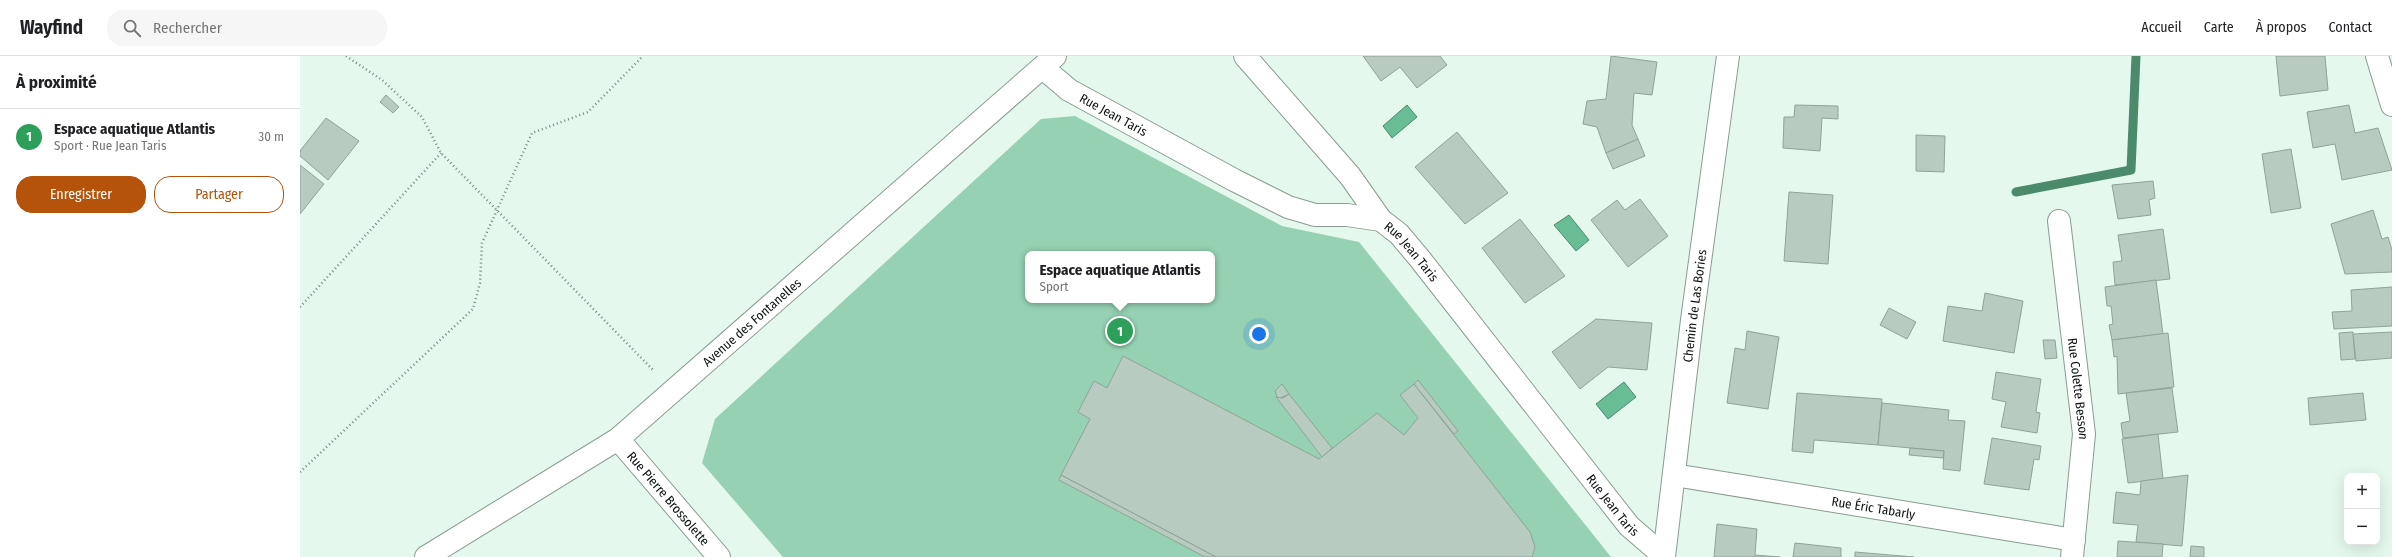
<!DOCTYPE html>
<html lang="fr">
<head>
<meta charset="utf-8">
<style>
	:root { --surface:#fff; --page:#f6f6f6; --text:#202124; --muted:#757577; --line:#e0e0e0; --accent:#b45309 }
	body { margin:0; font-family:"Fira Sans Condensed",sans-serif; background:var(--page); color:var(--text) }
	.controls { position:absolute; right:12px; bottom:12px; display:grid; overflow:hidden; border-radius:8px; box-shadow:0 4px 16px #0002 }
	.controls button { width:36px; height:36px; display:grid; place-items:center; padding:0; border:0; border-bottom:1px solid var(--line); background:var(--surface); color:var(--text); font:20px sans-serif }
	.you { position:absolute; left:959px; top:278px; width:14px; height:14px; margin:-10px; border:3px solid #fff; border-radius:50%; background:#1a73e8; box-shadow:0 0 0 6px #1a73e833 }
	.badge { display:grid; place-items:center; width:26px; height:26px; border-radius:50%; background:var(--accent); color:#fff; font-size:13px; font-weight:700 }
	.pin { position:absolute; translate:-50% -50%; border:2px solid #fff; box-shadow:0 1px 4px #0006 }
	.popup { position:absolute; left:725px; top:195px; width:190px; height:52px; box-sizing:border-box; display:grid; place-content:center; border-radius:8px; background:var(--surface); filter:drop-shadow(0 1px 3px #0005); font-size:13px; white-space:nowrap; color:var(--muted) }
	.popup b { font-size:15px; color:var(--text) }
	.popup::after { content:''; position:absolute; left:50%; top:100%; margin-left:-8px; border:8px solid transparent; border-top-color:var(--surface) }
	.list { margin:0; padding:0; list-style:none }
	h2 { display:flex; justify-content:space-between; align-items:center; height:52px; margin:0; padding:0 16px; font-size:17px }
	h2 small { font-size:13px; font-weight:400; color:var(--muted) }
	.list li { display:grid; grid-template-columns:26px 1fr auto; gap:12px; align-items:center; box-sizing:border-box; height:56px; padding:0 16px; border-top:1px solid var(--line) }
	.list b { display:block; font-size:15px; white-space:nowrap }
	.list p { margin:0; font-size:13px; white-space:nowrap; color:var(--muted) }
	.list em { font-size:13px; font-style:normal; color:var(--muted) }
	.actions { display:flex; gap:8px; padding:12px 16px }
	.actions a { flex:1; padding:9px 0; border:1px solid var(--accent); border-radius:16px; text-align:center; font-size:14px; color:var(--accent) }
	.actions .main { background:var(--accent); color:#fff }
	.icon { flex:none; width:22px; height:22px; fill:none; stroke:currentColor; stroke-width:2; stroke-linecap:round; stroke-linejoin:round }
	.map { position:relative; flex:none; width:2092px; height:501px; overflow:hidden }
	header { display:flex; align-items:center; gap:24px; box-sizing:border-box; height:56px; padding:0 20px; background:var(--surface); border-bottom:1px solid var(--line) }
	header strong { font-size:19px }
	nav { display:flex; gap:22px; margin-inline-start:auto; font-size:14px }
	.search { width:280px; height:36px; background:var(--page); display:flex; align-items:center; gap:10px; box-sizing:border-box; padding:0 14px; border-radius:16px; color:var(--muted); font-size:15px }
	main { display:flex }
	aside { flex:1; background:var(--surface) }
	.map>svg:first-child { display:block }
</style>
</head>
<body>
<header>
<strong>Wayfind</strong>
<div class="search"><svg class="icon" aria-label="search" viewBox="0 0 24 24"><circle cx="10" cy="10" r="6"/><path d="M15 15l6 6"/></svg>Rechercher</div>
<nav><a>Accueil</a><a>Carte</a><a>À propos</a><a>Contact</a></nav>
</header>
<main>
<aside>
<h2>À proximité<small></small></h2>
<ul class="list">
<li><span class="badge" style="background:#2e9e5b">1</span><div><b>Espace aquatique Atlantis</b><p>Sport · Rue Jean Taris</p></div><em>30 m</em></li>
</ul>
<div class="actions"><a class="main">Enregistrer</a><a>Partager</a></div>
</aside>
<div class="map">
<svg width="2092" height="501" viewBox="0 0 2092 501">
	<rect width="100%" height="100%" fill="#e4f8ed"/>
	<!-- green -->
	<path fill="#95d1b2" fill-rule="evenodd" d="M 775,60 L 982,170 L 1059,186 L 1311,501 L 483,501 L 402,407 L 415,363 L 741,63 ZM 728,198 L 912,198 L 912,244 L 728,244 Z"/>
	<!-- water -->
	<g fill="#68bd94" stroke="#4c8a6c">
		<path d="M 1107,49 L 1117,61 L 1092,82 L 1083,70 Z"/>
		<path d="M 1269,159 L 1289,184 L 1276,195 L 1254,169 Z"/>
		<path d="M 1324,326 L 1336,341 L 1308,363 L 1296,348 Z"/>
	</g>
	<g fill="none" stroke-linecap="round" stroke-linejoin="round">
		<!-- stream -->
		<path stroke="#4c8a6c" stroke-width="9" d="M 1716,136 L 1831,114 L 1836,0"/>
	</g>
	<!-- building -->
	<g fill="#b8cbc0" stroke="#91a399">
		<path d="M 1063,0 L 1140,0 L 1147,9 L 1117,32 L 1100,11 L 1081,25 Z"/>
		<path d="M 1311,0 L 1357,6 L 1352,39 L 1334,37 L 1332,69 L 1338,83 L 1306,97 L 1297,71 L 1283,68 L 1287,45 L 1306,43 Z"/>
		<path d="M 1976,0 L 2025,0 L 2028,34 L 1980,40 Z"/>
		<path d="M 86,39 L 99,51 L 93,57 L 80,46 Z"/>
		<path d="M 1495,49 L 1538,50 L 1538,63 L 1522,62 L 1520,95 L 1483,92 L 1484,61 L 1494,61 Z"/>
		<path d="M 2049,49 L 2055,77 L 2078,72 L 2092,114 L 2042,124 L 2035,88 L 2013,92 L 2007,56 Z"/>
		<path d="M 26,62 L 59,85 L 28,124 L 0,100 L 0,95 Z"/>
		<path d="M 1157,76 L 1208,137 L 1165,168 L 1115,111 Z"/>
		<path d="M 1616,79 L 1645,80 L 1644,116 L 1616,115 Z"/>
		<path d="M 1338,83 L 1345,100 L 1313,113 L 1306,97 Z"/>
		<path d="M 1991,93 L 2001,152 L 1971,157 L 1962,98 Z"/>
		<path d="M 0,109 L 24,128 L 0,158 Z"/>
		<path d="M 1853,125 L 1855,142 L 1849,144 L 1851,159 L 1818,163 L 1812,129 Z"/>
		<path d="M 1489,136 L 1533,139 L 1528,208 L 1484,205 Z"/>
		<path d="M 1340,143 L 1368,180 L 1328,211 L 1291,164 L 1317,144 L 1325,154 Z"/>
		<path d="M 2073,154 L 2082,183 L 2088,181 L 2092,194 L 2092,216 L 2045,218 L 2031,168 Z"/>
		<path d="M 1220,163 L 1265,220 L 1225,247 L 1182,192 Z"/>
		<path d="M 1863,173 L 1870,223 L 1815,229 L 1813,206 L 1822,205 L 1818,179 Z"/>
		<path d="M 1856,224 L 1863,278 L 1812,284 L 1809,269 L 1813,268 L 1811,250 L 1807,250 L 1805,231 Z"/>
		<path d="M 2092,231 L 2092,270 L 2034,273 L 2032,256 L 2052,255 L 2051,234 Z"/>
		<path d="M 1685,237 L 1723,245 L 1714,297 L 1643,285 L 1648,250 L 1682,255 Z"/>
		<path d="M 1589,252 L 1616,266 L 1607,283 L 1580,269 Z"/>
		<path d="M 1296,263 L 1352,267 L 1347,314 L 1308,311 L 1280,333 L 1252,296 Z"/>
		<path d="M 1447,275 L 1479,281 L 1468,353 L 1427,347 L 1435,292 L 1445,294 Z"/>
		<path d="M 2053,276 L 2055,303 L 2041,304 L 2039,277 Z"/>
		<path d="M 2092,276 L 2092,302 L 2056,305 L 2053,278 Z"/>
		<path d="M 1868,277 L 1874,331 L 1818,338 L 1817,300 L 1814,301 L 1812,284 Z"/>
		<path d="M 1743,284 L 1755,284 L 1757,302 L 1745,303 Z"/>
		<path d="M 823,300 L 1019,403 L 1077,357 L 1104,379 L 1118,362 L 1100,339 L 1114,328 L 1230,476 L 1235,491 L 1232,501 L 916,501 L 761,419 L 790,363 L 778,356 L 794,325 L 807,332 Z"/>
		<path d="M 1696,316 L 1741,323 L 1736,356 L 1740,357 L 1737,377 L 1701,371 L 1706,346 L 1692,343 Z"/>
		<path d="M 1118,324 L 1158,375 L 1154,378 L 1114,328 Z"/>
		<path d="M 982,328 L 989,338 L 978,343 L 975,335 Z"/>
		<path d="M 1872,332 L 1878,376 L 1823,382 L 1821,367 L 1830,365 L 1826,337 Z"/>
		<path d="M 1497,337 L 1582,343 L 1578,389 L 1514,384 L 1513,397 L 1492,395 Z"/>
		<path d="M 2063,337 L 2066,364 L 2010,369 L 2008,342 Z"/>
		<path d="M 989,338 L 1032,392 L 1022,401 L 976,341 L 983,342 Z"/>
		<path d="M 1582,347 L 1649,354 L 1648,364 L 1665,365 L 1660,415 L 1643,413 L 1644,395 L 1578,389 Z"/>
		<path d="M 1858,378 L 1863,423 L 1828,427 L 1822,383 Z"/>
		<path d="M 1692,382 L 1741,390 L 1739,404 L 1734,403 L 1729,434 L 1684,428 Z"/>
		<path d="M 1610,392 L 1644,395 L 1643,402 L 1609,399 Z"/>
		<path d="M 761,419 L 916,501 L 905,501 L 759,424 Z"/>
		<path d="M 1888,419 L 1882,490 L 1836,486 L 1838,469 L 1813,467 L 1816,436 L 1840,439 L 1841,425 Z"/>
		<path d="M 1417,468 L 1457,473 L 1455,499 L 1480,501 L 1414,501 Z"/>
		<path d="M 1818,485 L 1863,488 L 1862,501 L 1817,501 Z"/>
		<path d="M 1495,487 L 1541,492 L 1541,501 L 1493,501 Z"/>
		<path d="M 1891,490 L 1904,491 L 1904,501 L 1890,501 Z"/>
		<path d="M 1555,496 L 1614,501 L 1555,501 Z"/>
	</g>
	<g fill="none" stroke-linecap="round" stroke-linejoin="round">
		<!-- minor casing -->
		<g stroke="#8a9c92" stroke-width="24">
			<g id="minor">
				<path d="M 945,0 L 1050,120 L 1081,164"/>
				<path d="M 2077,0 L 2092,49"/>
				<path id="s1" d="M 743,12 L 769,34 L 934,124 L 988,151 L 1015,159 L 1047,159 L 1081,164 L 1099,178 L 1120,203 L 1329,470 L 1364,500"/>
				<path id="s2" d="M 1759,165 L 1784,378 L 1772,501"/>
				<path id="s3" d="M 318,383 L 419,501"/>
				<path id="s4" d="M 1374,419 L 1774,484"/>
				<path id="s5" d="M 126,501 L 318,383 L 755,0"/>
				<path id="s6" d="M 1364,501 L 1392,264 L 1428,0"/>
			</g>
		</g>
		<!-- path -->
		<g stroke="#7a8880" stroke-width="2.5" stroke-dasharray="1 3" stroke-linecap="butt">
			<path d="M 46,0 L 82,24 L 122,61 L 141,97 L 354,315"/>
			<path d="M 0,251 L 141,97"/>
			<path d="M 0,416 L 173,253 L 180,227 L 182,187 L 232,77 L 288,56 L 343,0"/>
		</g>
		<!-- minor -->
		<use href="#minor" stroke="#fff" stroke-width="22"/>
	</g>
	<g text-anchor="middle" stroke-width="4" stroke-linejoin="round" paint-order="stroke">
		<!-- street labels -->
		<g font-size="13" fill="#0b120e" stroke="#fff">
			<text dy="5" stroke="none"><textPath href="#s1" startOffset="85">Rue Jean Taris</textPath></text>
			<text dy="5" stroke="none"><textPath href="#s1" startOffset="421">Rue Jean Taris</textPath></text>
			<text dy="5" stroke="none"><textPath href="#s6" startOffset="253">Chemin de Las Bories</textPath></text>
			<text dy="5" stroke="none"><textPath href="#s5" startOffset="403">Avenue des Fontanelles</textPath></text>
			<text dy="5" stroke="none"><textPath href="#s2" startOffset="169">Rue Colette Besson</textPath></text>
			<text dy="5" stroke="none"><textPath href="#s3" startOffset="78">Rue Pierre Brossolette</textPath></text>
			<text dy="5" stroke="none"><textPath href="#s1" startOffset="745">Rue Jean Taris</textPath></text>
			<text dy="5" stroke="none"><textPath href="#s4" startOffset="202">Rue Éric Tabarly</textPath></text>
		</g>
	</g>
</svg>
<div class="controls">
<button>+</button>
<button>−</button>
</div>
<div class="you"></div>
<div class="pin badge" style="left:820px;top:275px;background:#2e9e5b">1</div>
<div class="popup"><b>Espace aquatique Atlantis</b>Sport</div>
</div>
</main>
</body>
</html>
